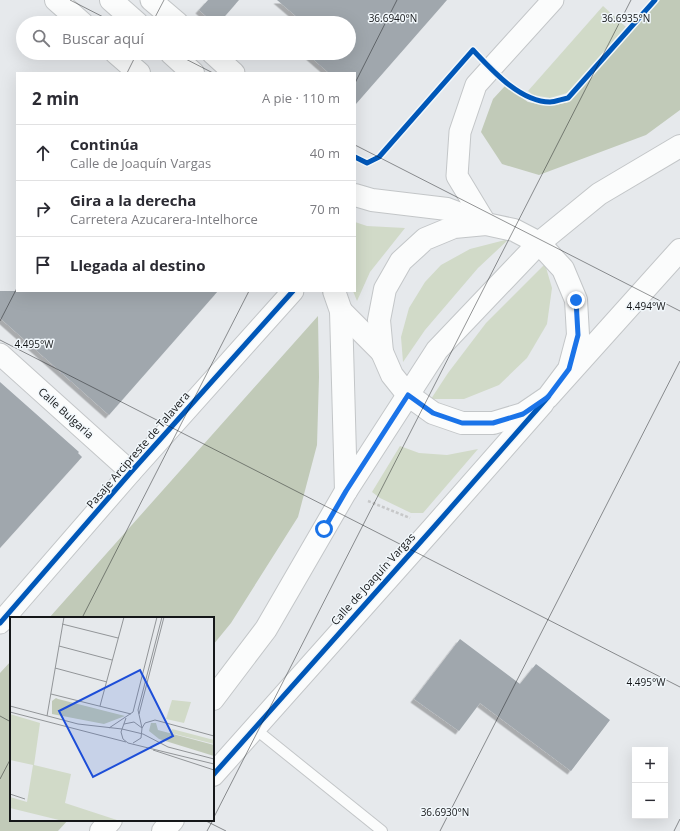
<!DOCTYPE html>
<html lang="es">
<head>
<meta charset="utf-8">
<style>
	:root { --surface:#fff; --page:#f2f2f3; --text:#2b2b33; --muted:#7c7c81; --line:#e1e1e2 }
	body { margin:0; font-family:"Open Sans",sans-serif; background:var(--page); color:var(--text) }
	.controls { position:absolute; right:12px; bottom:12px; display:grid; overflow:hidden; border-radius:0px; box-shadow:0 4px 16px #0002 }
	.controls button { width:36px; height:36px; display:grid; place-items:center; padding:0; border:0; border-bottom:1px solid var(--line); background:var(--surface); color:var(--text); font:20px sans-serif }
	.stop { position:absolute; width:12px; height:12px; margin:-9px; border:3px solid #1a73e8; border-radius:50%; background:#fff }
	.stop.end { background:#1a73e8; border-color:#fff; box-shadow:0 1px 4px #0008 }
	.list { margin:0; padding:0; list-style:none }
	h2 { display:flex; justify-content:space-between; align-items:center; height:52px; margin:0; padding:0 16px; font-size:17px }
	h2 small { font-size:13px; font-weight:400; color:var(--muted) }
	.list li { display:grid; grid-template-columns:26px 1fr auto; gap:12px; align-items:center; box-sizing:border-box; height:56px; padding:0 16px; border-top:1px solid var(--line) }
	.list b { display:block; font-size:15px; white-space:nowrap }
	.list p { margin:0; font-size:13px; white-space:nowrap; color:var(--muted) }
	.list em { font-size:13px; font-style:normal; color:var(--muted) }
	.icon { flex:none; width:22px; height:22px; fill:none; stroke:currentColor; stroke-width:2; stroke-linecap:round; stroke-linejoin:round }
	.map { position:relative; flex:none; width:680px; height:831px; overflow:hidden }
	.search { position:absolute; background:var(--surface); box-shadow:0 4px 16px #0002; left:16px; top:16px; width:340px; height:44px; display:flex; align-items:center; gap:10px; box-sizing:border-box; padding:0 14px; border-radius:22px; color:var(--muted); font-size:15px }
	.panel { position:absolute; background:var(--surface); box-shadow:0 4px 16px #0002; left:16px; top:72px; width:340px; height:220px; border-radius:0px }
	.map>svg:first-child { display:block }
</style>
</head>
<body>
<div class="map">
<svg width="680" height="831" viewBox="0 0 680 831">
	<defs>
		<filter id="shadow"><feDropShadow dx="-3.5" dy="3.5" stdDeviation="0" flood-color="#0004"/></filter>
	</defs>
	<rect width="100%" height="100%" fill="#e6e9ec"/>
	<!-- green -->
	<g fill="#d1dac8">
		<path d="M 603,6 L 626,27 L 567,93 L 550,98 L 533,95 L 528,91 Z"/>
		<path d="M 355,222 L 367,226 L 405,228 L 370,272 L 357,301 L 353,291 L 355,291 Z"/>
		<path d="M 509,239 L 478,268 L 425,330 L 403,362 L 401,337 L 409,308 L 425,282 L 441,265 L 470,249 Z"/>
		<path d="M 545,264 L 552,288 L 547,324 L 527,358 L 499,385 L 464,399 L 431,399 L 448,373 L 486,323 Z"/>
		<path d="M 400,446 L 419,453 L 447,455 L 478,449 L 423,513 L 411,513 L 380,498 L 372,492 Z"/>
	</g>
	<!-- forest -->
	<g fill="#c1cab8">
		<path d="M 660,0 L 680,0 L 680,110 L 646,135 L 539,175 L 502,164 L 481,132 L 493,99 L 505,86 L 528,102 L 550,106 L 569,102 Z"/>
		<path d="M 318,316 L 319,377 L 317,445 L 298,517 L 231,623 L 213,645 L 213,618 L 49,618 Z"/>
		<path d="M 11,661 L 11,820 L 68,820 L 58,831 L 0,831 L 0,673 Z"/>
	</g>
	<!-- building -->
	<g fill="#a0a7ad" filter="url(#shadow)">
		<path d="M 208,0 L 239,0 L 219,23 L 214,23 L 199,10 Z"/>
		<path d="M 277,0 L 447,0 L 355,105 L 355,73 L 329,73 L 306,53 L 349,53 L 349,23 L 304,23 Z"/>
		<path d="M 0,291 L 218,291 L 109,415 L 0,318 Z"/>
		<path d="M 0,382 L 79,452 L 78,453 L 82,457 L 0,548 Z"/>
		<path d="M 460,639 L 520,684 L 536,664 L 610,720 L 571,771 L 480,703 L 459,731 L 414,699 Z"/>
	</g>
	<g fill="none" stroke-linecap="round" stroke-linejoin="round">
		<!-- service casing -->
		<g stroke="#c3c6c8" stroke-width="12">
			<path id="service" d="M 254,728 L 382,831"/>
		</g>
		<!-- minor casing -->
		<g stroke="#c3c6c8" stroke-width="23">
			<g id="minor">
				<path d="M 151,0 L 178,23"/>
				<path d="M 212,53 L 234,73"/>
				<path d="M 486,224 L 457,176 L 460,132 L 476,85 L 553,0"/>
				<path d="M 0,354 L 131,472"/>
				<path d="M 0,623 L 131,472 L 293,291"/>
			</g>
		</g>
		<!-- tertiary casing -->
		<g stroke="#c3c6c8" stroke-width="24">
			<g id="tertiary">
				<path d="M 213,699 L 266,629 L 346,491 L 408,395"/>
				<path d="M 213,775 L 433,528 L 543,403"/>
				<path d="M 101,831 L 111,820"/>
				<path d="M 163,831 L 173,820"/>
			</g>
		</g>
		<!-- primary casing -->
		<g stroke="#c3c6c8" stroke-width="24">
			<g id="primary">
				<path d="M 56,0 L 82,23"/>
				<path d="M 111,0 L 137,23"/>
				<path d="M 116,53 L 139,73"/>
				<path d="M 171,53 L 193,73"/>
				<path d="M 355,195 L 372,200 L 447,209 L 481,222"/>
				<path d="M 334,291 L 341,311 L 346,491"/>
				<path d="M 341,311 L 382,352"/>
				<path d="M 408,395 L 437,350 L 539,243 L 599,194 L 680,146"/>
				<path d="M 548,397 L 569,369 L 578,335 L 576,300 L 563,269 L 539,243 L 514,230 L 486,224 L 454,227 L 425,239 L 401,261 L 385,289 L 379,320 L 382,352 L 392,375 L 408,395 L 433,413 L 462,423 L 493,423 L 523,414 L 548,397 L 680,250"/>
			</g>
		</g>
		<!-- path -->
		<path stroke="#c7c8c9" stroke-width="2.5" stroke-dasharray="3 2" stroke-linecap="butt" d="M 368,501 L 410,518"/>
		<!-- service -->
		<use href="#service" stroke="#fbfcfc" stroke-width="10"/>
		<!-- minor -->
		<use href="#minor" stroke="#fbfcfc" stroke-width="21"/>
		<!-- tertiary -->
		<use href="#tertiary" stroke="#fbfcfc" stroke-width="22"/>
		<!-- primary -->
		<use href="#primary" stroke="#fbfcfc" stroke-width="22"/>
		<!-- cycleway casing -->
		<g stroke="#f1f7fb" stroke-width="8">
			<g id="cycleway">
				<path d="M 355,157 L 367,163 L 379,157 L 473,50 C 492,70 520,102 550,102 C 555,102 562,99 568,98 L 655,0"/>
				<path d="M 0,623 L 131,472 L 293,291"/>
				<path d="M 213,775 L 433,528 L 548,397"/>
			</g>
		</g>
		<!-- cycleway -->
		<use href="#cycleway" stroke="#0057b8" stroke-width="5"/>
	</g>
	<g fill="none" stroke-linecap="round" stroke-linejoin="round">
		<!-- route -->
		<path stroke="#1a73e8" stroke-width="5" d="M 324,529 L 346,491 L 408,395 L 433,413 L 462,423 L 493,423 L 523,414 L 548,397 L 569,369 L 578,335 L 576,300"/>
	</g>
	<!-- ticks -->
	<path fill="none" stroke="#151719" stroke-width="1" stroke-opacity="0.45" d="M 70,0 L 115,23M 152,23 L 164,0M 174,53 L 213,73M 127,73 L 137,53M 355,83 L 397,0M 355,145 L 680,311M 0,321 L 17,288M 0,340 L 680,687M 82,618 L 249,291M 0,716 L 11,722M 0,779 L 11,758M 213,819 L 631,0M 204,820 L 226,831M 207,831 L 213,820M 440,831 L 680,361M 674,831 L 680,819"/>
	<g text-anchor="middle" stroke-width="3" stroke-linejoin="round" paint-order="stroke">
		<!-- street labels -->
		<g font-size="11" fill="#151719" stroke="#f1f7fb">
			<text transform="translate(66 413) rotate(42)" y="4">Calle Bulgaria</text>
			<text transform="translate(138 450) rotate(-49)" y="4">Pasaje Arcipreste de Talavera</text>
			<text transform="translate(373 579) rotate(-48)" y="4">Calle de Joaquín Vargas</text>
		</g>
	</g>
	<!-- overview -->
	<g transform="translate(10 617)">
		<rect width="204" height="204" fill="#e6e9ec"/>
		<path d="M 162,83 L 181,85 L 174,106 L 156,102 ZM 0,97 L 30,106 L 24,148 L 61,157 L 55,186 L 110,204 L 53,204 L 0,191 L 0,180 L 17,185 L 23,148 L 0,143 ZM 162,112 L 204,123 L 204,127 L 161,116 Z" fill="#d1dac8"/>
		<path d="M 46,81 L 48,82 L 115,99 L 94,107 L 42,97 L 42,84 ZM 141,106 L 146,106 L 148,113 L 204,128 L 204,139 L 149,122 L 139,114 Z" fill="#c1cab8"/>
		<path fill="none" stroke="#929598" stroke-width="1" d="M 52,7 L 108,21M 49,29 L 102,43M 45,51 L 97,65M 41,77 L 121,97M 0,89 L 68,107 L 112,112M 90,89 L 114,0M 0,95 L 116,125M 129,97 L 154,0M 37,99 L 54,0M 116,101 L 111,115 L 113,122 L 118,126 L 204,147M 114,107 L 124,105 L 132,111 L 131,121 L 123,126M 99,111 L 123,95 L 147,0M 132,111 L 135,106 L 145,103 L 204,119M 132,111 L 128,93 L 152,0M 112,112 L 133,117 L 158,130 L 204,142M 143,133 L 204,153M 0,177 L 15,182"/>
		<path fill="#1d4ed8" fill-opacity="0.15" stroke="#1d4ed8" stroke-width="2" d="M 130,53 L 163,119 L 83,160 L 49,94 Z"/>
		<rect width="204" height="204" fill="none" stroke="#151719" stroke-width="2"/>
	</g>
	<g font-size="10" text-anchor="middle" fill="#151719" stroke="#f1f7fb" stroke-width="3" stroke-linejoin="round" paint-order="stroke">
		<text x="393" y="22">36.6940°N</text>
		<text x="626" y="22">36.6935°N</text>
		<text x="646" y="310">4.494°W</text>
		<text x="34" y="348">4.495°W</text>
		<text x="646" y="686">4.495°W</text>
		<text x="445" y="816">36.6930°N</text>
	</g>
</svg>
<div class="controls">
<button>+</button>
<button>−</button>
</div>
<div class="stop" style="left:324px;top:529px"></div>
<div class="stop end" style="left:576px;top:300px"></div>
<div class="search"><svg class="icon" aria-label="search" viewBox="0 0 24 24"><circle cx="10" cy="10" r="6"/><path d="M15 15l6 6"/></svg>Buscar aquí</div>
<section class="panel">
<h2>2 min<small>A pie · 110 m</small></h2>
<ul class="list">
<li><svg class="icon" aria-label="ahead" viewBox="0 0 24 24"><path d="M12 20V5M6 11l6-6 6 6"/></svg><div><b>Continúa</b><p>Calle de Joaquín Vargas</p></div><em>40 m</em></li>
<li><svg class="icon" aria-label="right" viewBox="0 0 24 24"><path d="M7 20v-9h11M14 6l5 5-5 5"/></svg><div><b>Gira a la derecha</b><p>Carretera Azucarera-Intelhorce</p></div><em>70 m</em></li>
<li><svg class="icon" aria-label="arrive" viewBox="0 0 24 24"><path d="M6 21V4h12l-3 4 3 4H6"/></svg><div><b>Llegada al destino</b></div></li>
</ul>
</section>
</div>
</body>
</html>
